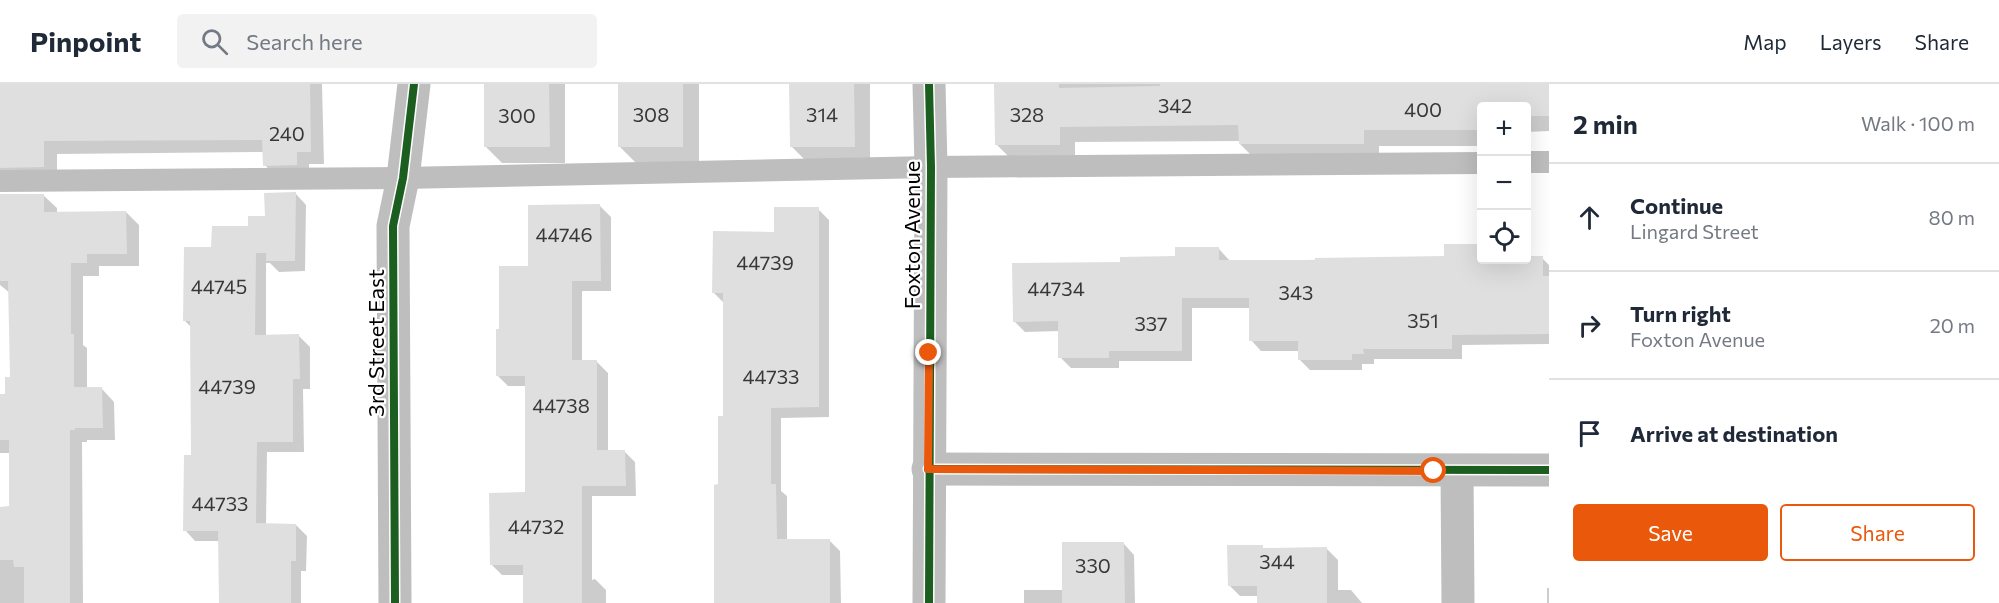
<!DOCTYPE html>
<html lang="en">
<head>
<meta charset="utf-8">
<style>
	:root { --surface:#fff; --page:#f2f2f3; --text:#1f2937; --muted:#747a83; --line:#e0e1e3; --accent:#ea580c }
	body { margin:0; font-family:Commissioner,sans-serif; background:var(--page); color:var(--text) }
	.controls { position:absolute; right:18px; top:18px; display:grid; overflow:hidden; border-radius:6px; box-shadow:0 6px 24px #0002 }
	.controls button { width:54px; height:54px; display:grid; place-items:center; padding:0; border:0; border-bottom:2px solid var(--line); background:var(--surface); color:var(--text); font:30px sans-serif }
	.stop { position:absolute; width:18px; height:18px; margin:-14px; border:4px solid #ea580c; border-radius:50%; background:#fff }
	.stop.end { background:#ea580c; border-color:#fff; box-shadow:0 2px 6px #0008 }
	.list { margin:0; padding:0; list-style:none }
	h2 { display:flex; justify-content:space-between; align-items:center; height:78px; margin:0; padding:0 24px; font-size:26px }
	h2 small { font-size:20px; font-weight:400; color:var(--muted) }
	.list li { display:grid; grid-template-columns:39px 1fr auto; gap:18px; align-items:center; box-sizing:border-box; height:108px; padding:0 24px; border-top:2px solid var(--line) }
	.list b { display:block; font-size:22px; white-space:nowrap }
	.list p { margin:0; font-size:20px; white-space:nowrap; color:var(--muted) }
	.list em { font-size:20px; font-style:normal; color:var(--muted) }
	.actions { display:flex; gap:12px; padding:18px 24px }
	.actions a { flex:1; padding:14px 0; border:2px solid var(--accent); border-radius:6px; text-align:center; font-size:21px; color:var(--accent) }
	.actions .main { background:var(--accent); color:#fff }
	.icon { flex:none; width:33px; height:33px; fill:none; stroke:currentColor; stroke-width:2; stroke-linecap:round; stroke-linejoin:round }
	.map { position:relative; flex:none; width:1549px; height:519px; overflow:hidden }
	header { display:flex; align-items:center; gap:36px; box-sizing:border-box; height:84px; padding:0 30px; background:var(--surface); border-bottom:2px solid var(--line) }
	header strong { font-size:28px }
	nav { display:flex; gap:33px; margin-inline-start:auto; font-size:21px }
	.search { width:420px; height:54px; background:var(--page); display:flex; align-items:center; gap:15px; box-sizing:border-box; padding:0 21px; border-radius:6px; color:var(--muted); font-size:22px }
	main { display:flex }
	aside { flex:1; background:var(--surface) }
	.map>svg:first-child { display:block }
</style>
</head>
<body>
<header>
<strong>Pinpoint</strong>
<div class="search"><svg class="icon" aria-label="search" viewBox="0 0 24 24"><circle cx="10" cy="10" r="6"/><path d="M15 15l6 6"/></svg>Search here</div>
<nav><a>Map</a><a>Layers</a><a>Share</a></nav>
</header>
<main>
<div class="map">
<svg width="1549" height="519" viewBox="0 0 1549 519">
	<rect width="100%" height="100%" fill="#fff"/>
	<!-- shadow -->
	<g fill="#0003">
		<path d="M 0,0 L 322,0 L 324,80 L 309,80 L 309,93 L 277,94 L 265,81 L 264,68 L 57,70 L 57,95 L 0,105 Z"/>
		<path d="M 486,0 L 565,0 L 565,79 L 502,79 L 486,63 Z"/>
		<path d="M 620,0 L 699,0 L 699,78 L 636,79 L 620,63 Z"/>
		<path d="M 791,0 L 870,0 L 870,78 L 807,78 L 791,62 Z"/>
		<path d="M 996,0 L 1549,0 L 1549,47 L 1526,48 L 1526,22 L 1482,22 L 1482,62 L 1379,62 L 1379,75 L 1256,76 L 1240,60 L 1240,57 L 1075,58 L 1075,76 L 1012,76 L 996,60 Z"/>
		<path d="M 296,110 L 306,121 L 305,187 L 279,188 L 270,179 L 266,179 L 266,252 L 299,252 L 310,263 L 310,305 L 303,305 L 304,368 L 267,368 L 266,441 L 296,441 L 307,452 L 306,487 L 301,487 L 301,519 L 219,519 L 219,457 L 195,457 L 185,446 L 192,372 L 192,244 L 184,236 L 213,164 L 266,134 Z"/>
		<path d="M 0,111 L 44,112 L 57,124 L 57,130 L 126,128 L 139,141 L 139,182 L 99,182 L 99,192 L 83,192 L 83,261 L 87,264 L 87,305 L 102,305 L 114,318 L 115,356 L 87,356 L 87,358 L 82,358 L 83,519 L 0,519 L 0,432 L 10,424 L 10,369 L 0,369 L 0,312 L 6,312 L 11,295 L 10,209 L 0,201 Z"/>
		<path d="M 600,122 L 611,133 L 611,207 L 582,207 L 582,278 L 597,278 L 608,289 L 608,367 L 624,367 L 635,378 L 636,412 L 592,412 L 592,496 L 595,495 L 606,506 L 606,519 L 525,519 L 525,491 L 502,491 L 491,480 L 526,410 L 526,302 L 508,302 L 497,291 L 500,247 L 529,183 Z"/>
		<path d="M 818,125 L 829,136 L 829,333 L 781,334 L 781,407 L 787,412 L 787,457 L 829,456 L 840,467 L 841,519 L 729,519 L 720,402 L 725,333 L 725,220 L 714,209 L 775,149 Z"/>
		<path d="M 1476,161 L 1482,166 L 1482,176 L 1542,174 L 1549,181 L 1549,260 L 1462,261 L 1462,275 L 1374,275 L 1374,280 L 1362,280 L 1362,286 L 1310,286 L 1299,275 L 1299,267 L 1261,267 L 1251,256 L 1251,224 L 1192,224 L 1192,277 L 1119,277 L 1119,284 L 1071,284 L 1060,273 L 1060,247 L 1025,248 L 1014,237 L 1122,180 L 1177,174 L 1219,165 L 1230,177 L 1445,174 Z"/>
		<path d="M 1124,460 L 1134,471 L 1135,519 L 1024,519 L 1024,506 L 1064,506 Z"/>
		<path d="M 1262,463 L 1265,466 L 1327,465 L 1338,476 L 1338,506 L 1351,506 L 1362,519 L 1259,519 L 1258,512 L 1240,512 L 1229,501 Z"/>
		<rect x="1547" y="504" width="2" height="15"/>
	</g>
	<!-- building -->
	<g fill="#dfdfdf">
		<path d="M 0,0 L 310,0 L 311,68 L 297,68 L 297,81 L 263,82 L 262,56 L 44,57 L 44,83 L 0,84 Z"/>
		<path d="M 484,0 L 549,0 L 550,63 L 484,63 Z"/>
		<rect x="618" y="0" width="65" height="63"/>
		<path d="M 789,0 L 854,0 L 855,63 L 790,63 Z"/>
		<path d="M 994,0 L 1059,0 L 1059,4 L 1160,2 L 1160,0 L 1549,0 L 1549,32 L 1527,32 L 1527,22 L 1482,22 L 1482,33 L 1477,33 L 1478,46 L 1364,46 L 1364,60 L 1239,60 L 1238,41 L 1060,43 L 1060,61 L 995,61 Z"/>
		<path d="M 296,108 L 295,177 L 266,177 L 266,169 L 256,169 L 255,251 L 299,250 L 300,295 L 293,295 L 293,358 L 257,358 L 256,439 L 296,440 L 296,477 L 291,477 L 291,519 L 219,519 L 218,447 L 183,447 L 184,371 L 191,371 L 190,237 L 183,237 L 184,163 L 211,163 L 212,142 L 248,142 L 248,132 L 265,132 L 264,109 Z"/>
		<path d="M 0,110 L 44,110 L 44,128 L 126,127 L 127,170 L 87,170 L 87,179 L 71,179 L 71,250 L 74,250 L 74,303 L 102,303 L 103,344 L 75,344 L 75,346 L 70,346 L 70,519 L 24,519 L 24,483 L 14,483 L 13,476 L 0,476 L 0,423 L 9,422 L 9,356 L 0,356 L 0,310 L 5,310 L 5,293 L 10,293 L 8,197 L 0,197 Z"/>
		<path d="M 600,120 L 601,197 L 572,197 L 572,276 L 597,276 L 597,366 L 625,366 L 626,402 L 582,402 L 582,519 L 523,519 L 523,481 L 490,481 L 489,409 L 525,408 L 525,292 L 496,292 L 496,245 L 499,245 L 499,182 L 528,182 L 528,121 Z"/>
		<path d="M 774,123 L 819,123 L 819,323 L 771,324 L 771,400 L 776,400 L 777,455 L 830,455 L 830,519 L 714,519 L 714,401 L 718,400 L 718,332 L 723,332 L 723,209 L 712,209 L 713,147 L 774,148 Z"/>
		<path d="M 1444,160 L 1477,160 L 1477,173 L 1482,173 L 1482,176 L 1527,176 L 1527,172 L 1543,172 L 1543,192 L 1549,192 L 1549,250 L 1452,251 L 1452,265 L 1363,265 L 1364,270 L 1352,270 L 1352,276 L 1298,276 L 1298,257 L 1249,257 L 1249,214 L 1182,214 L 1182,267 L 1109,267 L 1109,274 L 1058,274 L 1058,237 L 1013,238 L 1012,179 L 1120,178 L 1120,173 L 1175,172 L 1175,163 L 1219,163 L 1219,176 L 1315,176 L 1315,174 L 1444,172 Z"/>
		<path d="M 1062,458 L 1124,458 L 1125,519 L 1062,519 Z"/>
		<path d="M 1227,461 L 1263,461 L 1263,464 L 1327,463 L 1327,519 L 1257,519 L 1257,502 L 1228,502 Z"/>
	</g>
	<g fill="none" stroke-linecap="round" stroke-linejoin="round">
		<!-- lane -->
		<g stroke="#bebebe" stroke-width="22">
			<path d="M 1526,78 L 1549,78"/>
			<path d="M 0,97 L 403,94 L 931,83 L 1482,79"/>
		</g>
		<!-- street -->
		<g stroke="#bebebe" stroke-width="33">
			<path d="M 928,385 L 1549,386"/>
			<path d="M 1457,387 L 1458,519"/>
			<path d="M 395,519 L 393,142 L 403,94 L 414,0"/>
			<path d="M 929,519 L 931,83 L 929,0"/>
		</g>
		<!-- cycleway casing -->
		<g stroke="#fff" stroke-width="11">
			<g id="cycleway">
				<path d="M 928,385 L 1549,386"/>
				<path d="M 395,519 L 393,142 L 403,94 L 414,0"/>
				<path d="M 929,519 L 931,83 L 929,0"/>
			</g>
		</g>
		<!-- cycleway -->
		<use href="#cycleway" stroke="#1b5e20" stroke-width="8"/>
	</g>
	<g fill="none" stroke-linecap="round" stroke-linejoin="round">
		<!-- route -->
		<path stroke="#ea580c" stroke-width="8" d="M 929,269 L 928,385 L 1434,387"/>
	</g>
	<g text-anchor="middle" stroke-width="4.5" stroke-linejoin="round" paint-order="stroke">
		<!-- number labels -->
		<g font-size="20" fill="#383838">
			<text x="1175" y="29">342</text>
			<text x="1423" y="33">400</text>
			<text x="651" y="38">308</text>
			<text x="822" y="38">314</text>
			<text x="1027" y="38">328</text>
			<text x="517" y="39">300</text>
			<text x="287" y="57">240</text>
			<text x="564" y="158">44746</text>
			<text x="765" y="186">44739</text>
			<text x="219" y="210">44745</text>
			<text x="1056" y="212">44734</text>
			<text x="1296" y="216">343</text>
			<text x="1423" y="244">351</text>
			<text x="1151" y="247">337</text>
			<text x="771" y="300">44733</text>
			<text x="227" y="310">44739</text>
			<text x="561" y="329">44738</text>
			<text x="220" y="427">44733</text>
			<text x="536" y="450">44732</text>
			<text x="1277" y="485">344</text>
			<text x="1093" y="489">330</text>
		</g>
		<!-- street labels -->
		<g font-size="22" fill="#000" stroke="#fff">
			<text transform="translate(912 151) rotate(-90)" y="8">Foxton Avenue</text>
			<text transform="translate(376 259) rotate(-90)" y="8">3rd Street East</text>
		</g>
	</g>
</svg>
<div class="controls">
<button>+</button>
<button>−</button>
<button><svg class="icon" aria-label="locate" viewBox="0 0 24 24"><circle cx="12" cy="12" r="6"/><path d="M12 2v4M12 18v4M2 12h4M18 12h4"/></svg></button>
</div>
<div class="stop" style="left:1434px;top:387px"></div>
<div class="stop end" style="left:929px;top:269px"></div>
</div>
<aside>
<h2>2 min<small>Walk · 100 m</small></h2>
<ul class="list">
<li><svg class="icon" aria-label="ahead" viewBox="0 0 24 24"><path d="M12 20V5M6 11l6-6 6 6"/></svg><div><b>Continue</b><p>Lingard Street</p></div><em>80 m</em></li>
<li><svg class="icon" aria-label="right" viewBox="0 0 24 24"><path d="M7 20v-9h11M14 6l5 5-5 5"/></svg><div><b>Turn right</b><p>Foxton Avenue</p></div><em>20 m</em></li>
<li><svg class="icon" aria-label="arrive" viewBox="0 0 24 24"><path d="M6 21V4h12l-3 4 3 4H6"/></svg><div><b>Arrive at destination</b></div></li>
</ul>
<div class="actions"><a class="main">Save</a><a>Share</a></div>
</aside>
</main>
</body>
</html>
